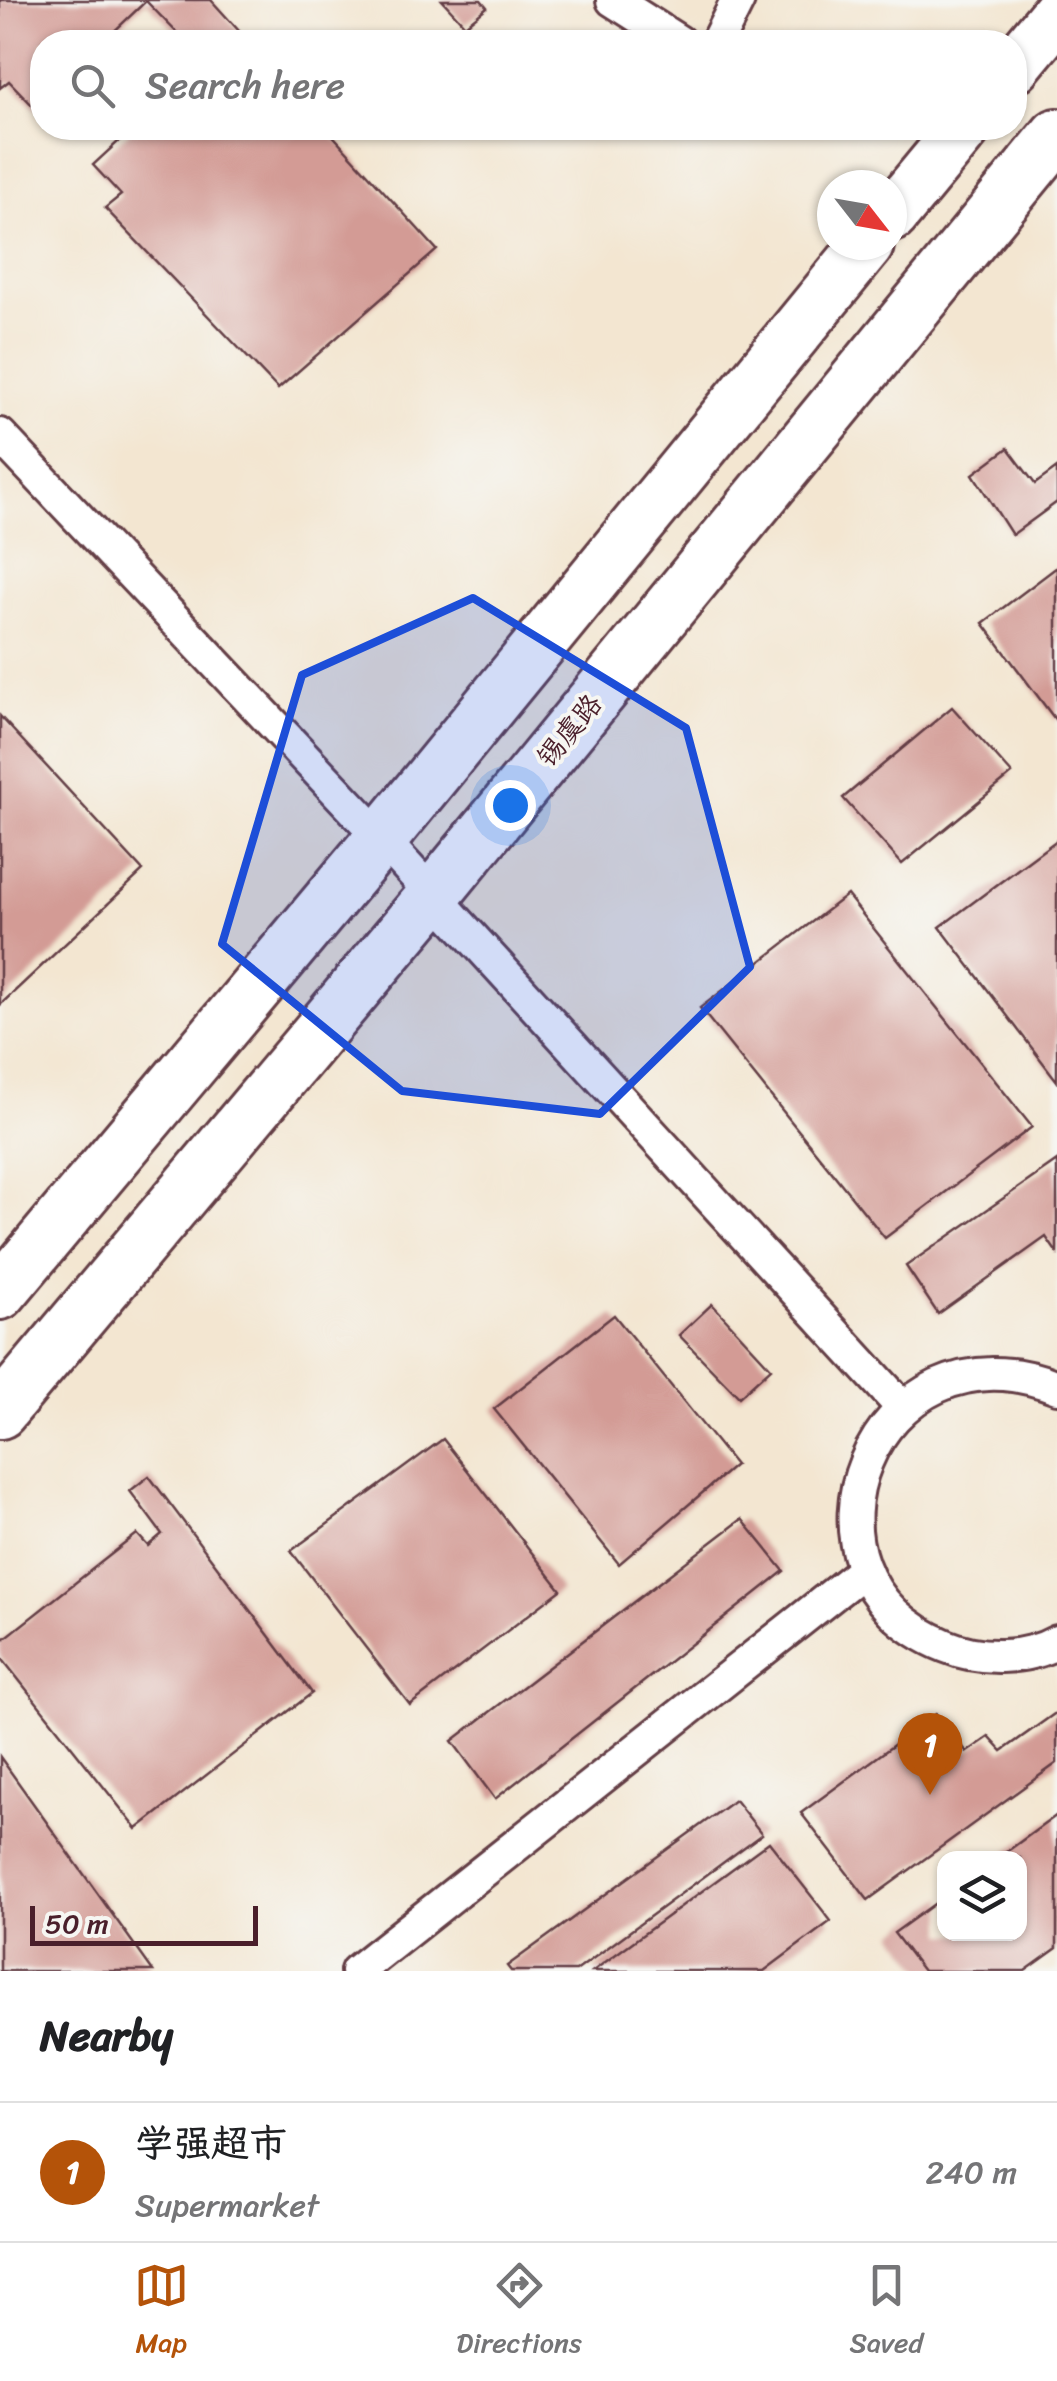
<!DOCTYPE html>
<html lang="en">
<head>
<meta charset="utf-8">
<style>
	:root { --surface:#fff; --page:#f6f6f6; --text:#202124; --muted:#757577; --line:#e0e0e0; --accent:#b45309 }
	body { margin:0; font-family:Sriracha,"LXGW WenKai TC",sans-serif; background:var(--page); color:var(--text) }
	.controls { position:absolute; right:30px; bottom:30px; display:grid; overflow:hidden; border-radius:20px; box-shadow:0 2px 8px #0004 }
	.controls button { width:90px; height:90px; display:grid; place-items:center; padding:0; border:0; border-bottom:2px solid var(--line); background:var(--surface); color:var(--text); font:50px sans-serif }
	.compass { position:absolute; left:817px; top:170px; width:90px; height:90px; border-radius:50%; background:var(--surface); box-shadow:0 2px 8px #0004; rotate:121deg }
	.scale { position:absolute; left:30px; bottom:25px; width:228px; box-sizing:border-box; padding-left:10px; border:5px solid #4a1f2b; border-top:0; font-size:28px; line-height:35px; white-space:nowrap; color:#4a1f2b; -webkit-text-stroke:8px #f6f6f2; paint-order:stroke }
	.you { position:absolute; left:510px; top:805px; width:35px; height:35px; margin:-25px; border:8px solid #fff; border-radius:50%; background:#1a73e8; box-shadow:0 0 0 15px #1a73e833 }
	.badge { display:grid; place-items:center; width:65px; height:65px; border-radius:50%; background:var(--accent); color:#fff; font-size:32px; font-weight:700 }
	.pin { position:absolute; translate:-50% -82px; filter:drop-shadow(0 2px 5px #0008) }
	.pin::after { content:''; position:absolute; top:52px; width:35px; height:30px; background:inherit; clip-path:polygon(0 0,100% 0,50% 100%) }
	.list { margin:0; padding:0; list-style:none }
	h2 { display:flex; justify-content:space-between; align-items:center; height:130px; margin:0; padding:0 40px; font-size:42px }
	h2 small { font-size:32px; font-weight:400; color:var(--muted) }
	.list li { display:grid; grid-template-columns:65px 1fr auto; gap:30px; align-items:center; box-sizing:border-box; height:140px; padding:0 40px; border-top:2px solid var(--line) }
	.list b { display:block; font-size:38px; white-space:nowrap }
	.list p { margin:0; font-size:32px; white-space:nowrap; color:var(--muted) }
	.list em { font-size:32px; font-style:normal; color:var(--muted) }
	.icon { flex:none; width:55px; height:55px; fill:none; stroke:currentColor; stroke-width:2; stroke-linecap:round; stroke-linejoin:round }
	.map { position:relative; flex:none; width:1057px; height:1971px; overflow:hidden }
	.search { position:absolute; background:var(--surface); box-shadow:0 2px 8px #0004; left:30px; right:30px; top:30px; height:110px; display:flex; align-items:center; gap:25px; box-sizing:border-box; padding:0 35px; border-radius:40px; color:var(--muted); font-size:38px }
	.sheet { height:270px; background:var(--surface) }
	nav { display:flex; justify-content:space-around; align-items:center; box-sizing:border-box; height:140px; border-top:2px solid var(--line); background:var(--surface); font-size:28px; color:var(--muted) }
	nav a { display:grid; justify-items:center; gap:5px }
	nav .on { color:var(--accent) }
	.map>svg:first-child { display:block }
</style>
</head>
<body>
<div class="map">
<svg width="1057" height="1971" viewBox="0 0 1057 1971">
	<rect width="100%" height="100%" fill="#f6f6f2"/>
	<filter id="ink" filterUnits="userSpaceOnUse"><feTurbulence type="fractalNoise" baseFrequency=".01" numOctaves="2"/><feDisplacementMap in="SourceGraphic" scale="20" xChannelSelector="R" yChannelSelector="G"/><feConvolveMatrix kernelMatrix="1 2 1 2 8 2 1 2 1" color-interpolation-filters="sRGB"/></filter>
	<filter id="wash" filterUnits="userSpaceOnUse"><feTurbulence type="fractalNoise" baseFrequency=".0048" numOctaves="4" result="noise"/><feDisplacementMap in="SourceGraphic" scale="40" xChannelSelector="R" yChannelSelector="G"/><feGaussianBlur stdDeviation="2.25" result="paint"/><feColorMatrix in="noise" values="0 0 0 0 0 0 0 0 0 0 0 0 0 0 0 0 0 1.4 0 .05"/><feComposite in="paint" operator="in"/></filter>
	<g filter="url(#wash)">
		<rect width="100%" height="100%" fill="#f3e6d1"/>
		<g id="blocks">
			<!-- building -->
			<g fill="#d39b95">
				<path d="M 0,0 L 211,0 L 249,42 L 186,42 L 146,1 L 103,42 L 42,42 L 42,101 L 35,108 L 9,81 L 0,88 Z"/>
				<path d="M 442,0 L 481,0 L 487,7 L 465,25 Z"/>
				<path d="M 133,128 L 326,128 L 437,250 L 278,389 L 105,208 L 121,195 L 93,165 Z"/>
				<path d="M 1008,448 L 1035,484 L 1057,468 L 1057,502 L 1012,535 L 973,474 Z"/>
				<path d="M 1057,567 L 1057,722 L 983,623 Z"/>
				<path d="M 952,707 L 1012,774 L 902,864 L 843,798 Z"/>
				<path d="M 0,716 L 143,871 L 0,1005 Z"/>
				<path d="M 1057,840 L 1057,1081 L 940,927 Z"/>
				<path d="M 847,895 L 1032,1127 L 885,1238 L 700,1008 Z"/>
				<path d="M 1057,1161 L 1057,1253 L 1046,1237 L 938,1314 L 906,1266 Z"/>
				<path d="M 712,1304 L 771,1368 L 739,1397 L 679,1335 Z"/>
				<path d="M 614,1315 L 735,1465 L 619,1564 L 494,1409 Z"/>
				<path d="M 443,1439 L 561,1590 L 410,1705 L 291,1551 Z"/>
				<path d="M 149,1476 L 312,1693 L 137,1829 L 0,1656 L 0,1642 L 137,1534 L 148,1546 L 162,1534 L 130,1491 Z"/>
				<path d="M 742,1519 L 784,1571 L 495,1799 L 452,1741 Z"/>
				<path d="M 1057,1712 L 1057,1763 L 868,1900 L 801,1813 L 936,1714 L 967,1752 L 989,1737 L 1002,1751 Z"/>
				<path d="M 0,1757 L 153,1971 L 0,1971 Z"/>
				<path d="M 735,1800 L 762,1834 L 576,1971 L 511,1971 L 507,1966 Z"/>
				<path d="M 1057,1815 L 1057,1948 L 1025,1971 L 923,1971 L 894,1933 L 944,1897 L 944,1934 L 1020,1934 L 1020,1858 L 998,1858 Z"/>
				<path d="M 769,1842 L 831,1921 L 764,1971 L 593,1971 Z"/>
			</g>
		</g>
	</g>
	<g filter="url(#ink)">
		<use href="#blocks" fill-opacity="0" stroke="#633d44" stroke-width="2.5"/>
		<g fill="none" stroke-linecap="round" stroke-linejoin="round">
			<!-- street casing -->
			<g stroke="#633d44" stroke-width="38">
				<g id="street">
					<path d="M 613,0 L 679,42"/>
					<path d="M 717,42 L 738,0"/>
					<path d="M 0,435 L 381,838 L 902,1407"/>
					<path d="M 1057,1387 C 874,1313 768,1574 946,1646 C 979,1660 1025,1660 1057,1642"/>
					<path d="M 357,1971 L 864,1570"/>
				</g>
			</g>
			<!-- primary casing -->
			<g stroke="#633d44" stroke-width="58">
				<g id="primary">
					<path d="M 1014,66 L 1057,14"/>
					<path d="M 892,215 L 964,128"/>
					<path d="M 0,1293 L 375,846 L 867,245"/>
					<path d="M 0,1412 L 434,895 L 1057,135"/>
				</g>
			</g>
			<!-- street -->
			<use href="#street" stroke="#fff" stroke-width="32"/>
			<!-- primary -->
			<use href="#primary" stroke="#fff" stroke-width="52"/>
		</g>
	</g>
	<!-- marked area -->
	<path fill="#1d4ed8" fill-opacity="0.2" stroke="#1d4ed8" stroke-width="8" stroke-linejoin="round" d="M 473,598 L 686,728 L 750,967 L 600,1114 L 402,1091 L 222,944 L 302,675 Z"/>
	<g text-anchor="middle" stroke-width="8" stroke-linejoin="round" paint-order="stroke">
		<!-- street labels -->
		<g font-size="28" fill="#4a1f2b" stroke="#f6f6f2">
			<text transform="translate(569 730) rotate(-51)" y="10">锡虞路</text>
		</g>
	</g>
</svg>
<div class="controls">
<button><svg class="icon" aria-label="layers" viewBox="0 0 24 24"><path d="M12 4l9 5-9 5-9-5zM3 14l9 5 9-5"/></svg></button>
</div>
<svg class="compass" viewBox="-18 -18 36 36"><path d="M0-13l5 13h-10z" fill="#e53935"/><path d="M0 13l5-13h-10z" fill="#757577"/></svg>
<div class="scale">50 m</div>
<div class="you"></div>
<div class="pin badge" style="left:930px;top:1795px">1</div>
<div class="search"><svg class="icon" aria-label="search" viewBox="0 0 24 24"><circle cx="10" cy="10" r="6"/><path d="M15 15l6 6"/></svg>Search here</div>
</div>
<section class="sheet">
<h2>Nearby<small></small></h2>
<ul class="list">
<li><span class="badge">1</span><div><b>学强超市</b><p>Supermarket</p></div><em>240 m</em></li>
</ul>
</section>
<nav>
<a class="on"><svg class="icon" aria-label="map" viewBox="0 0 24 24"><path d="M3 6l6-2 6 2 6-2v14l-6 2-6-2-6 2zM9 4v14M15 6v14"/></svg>Map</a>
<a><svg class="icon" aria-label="directions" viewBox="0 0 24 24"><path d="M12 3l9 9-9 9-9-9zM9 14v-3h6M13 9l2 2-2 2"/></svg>Directions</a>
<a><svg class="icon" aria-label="saved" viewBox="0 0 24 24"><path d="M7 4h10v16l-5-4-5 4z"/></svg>Saved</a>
</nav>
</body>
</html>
